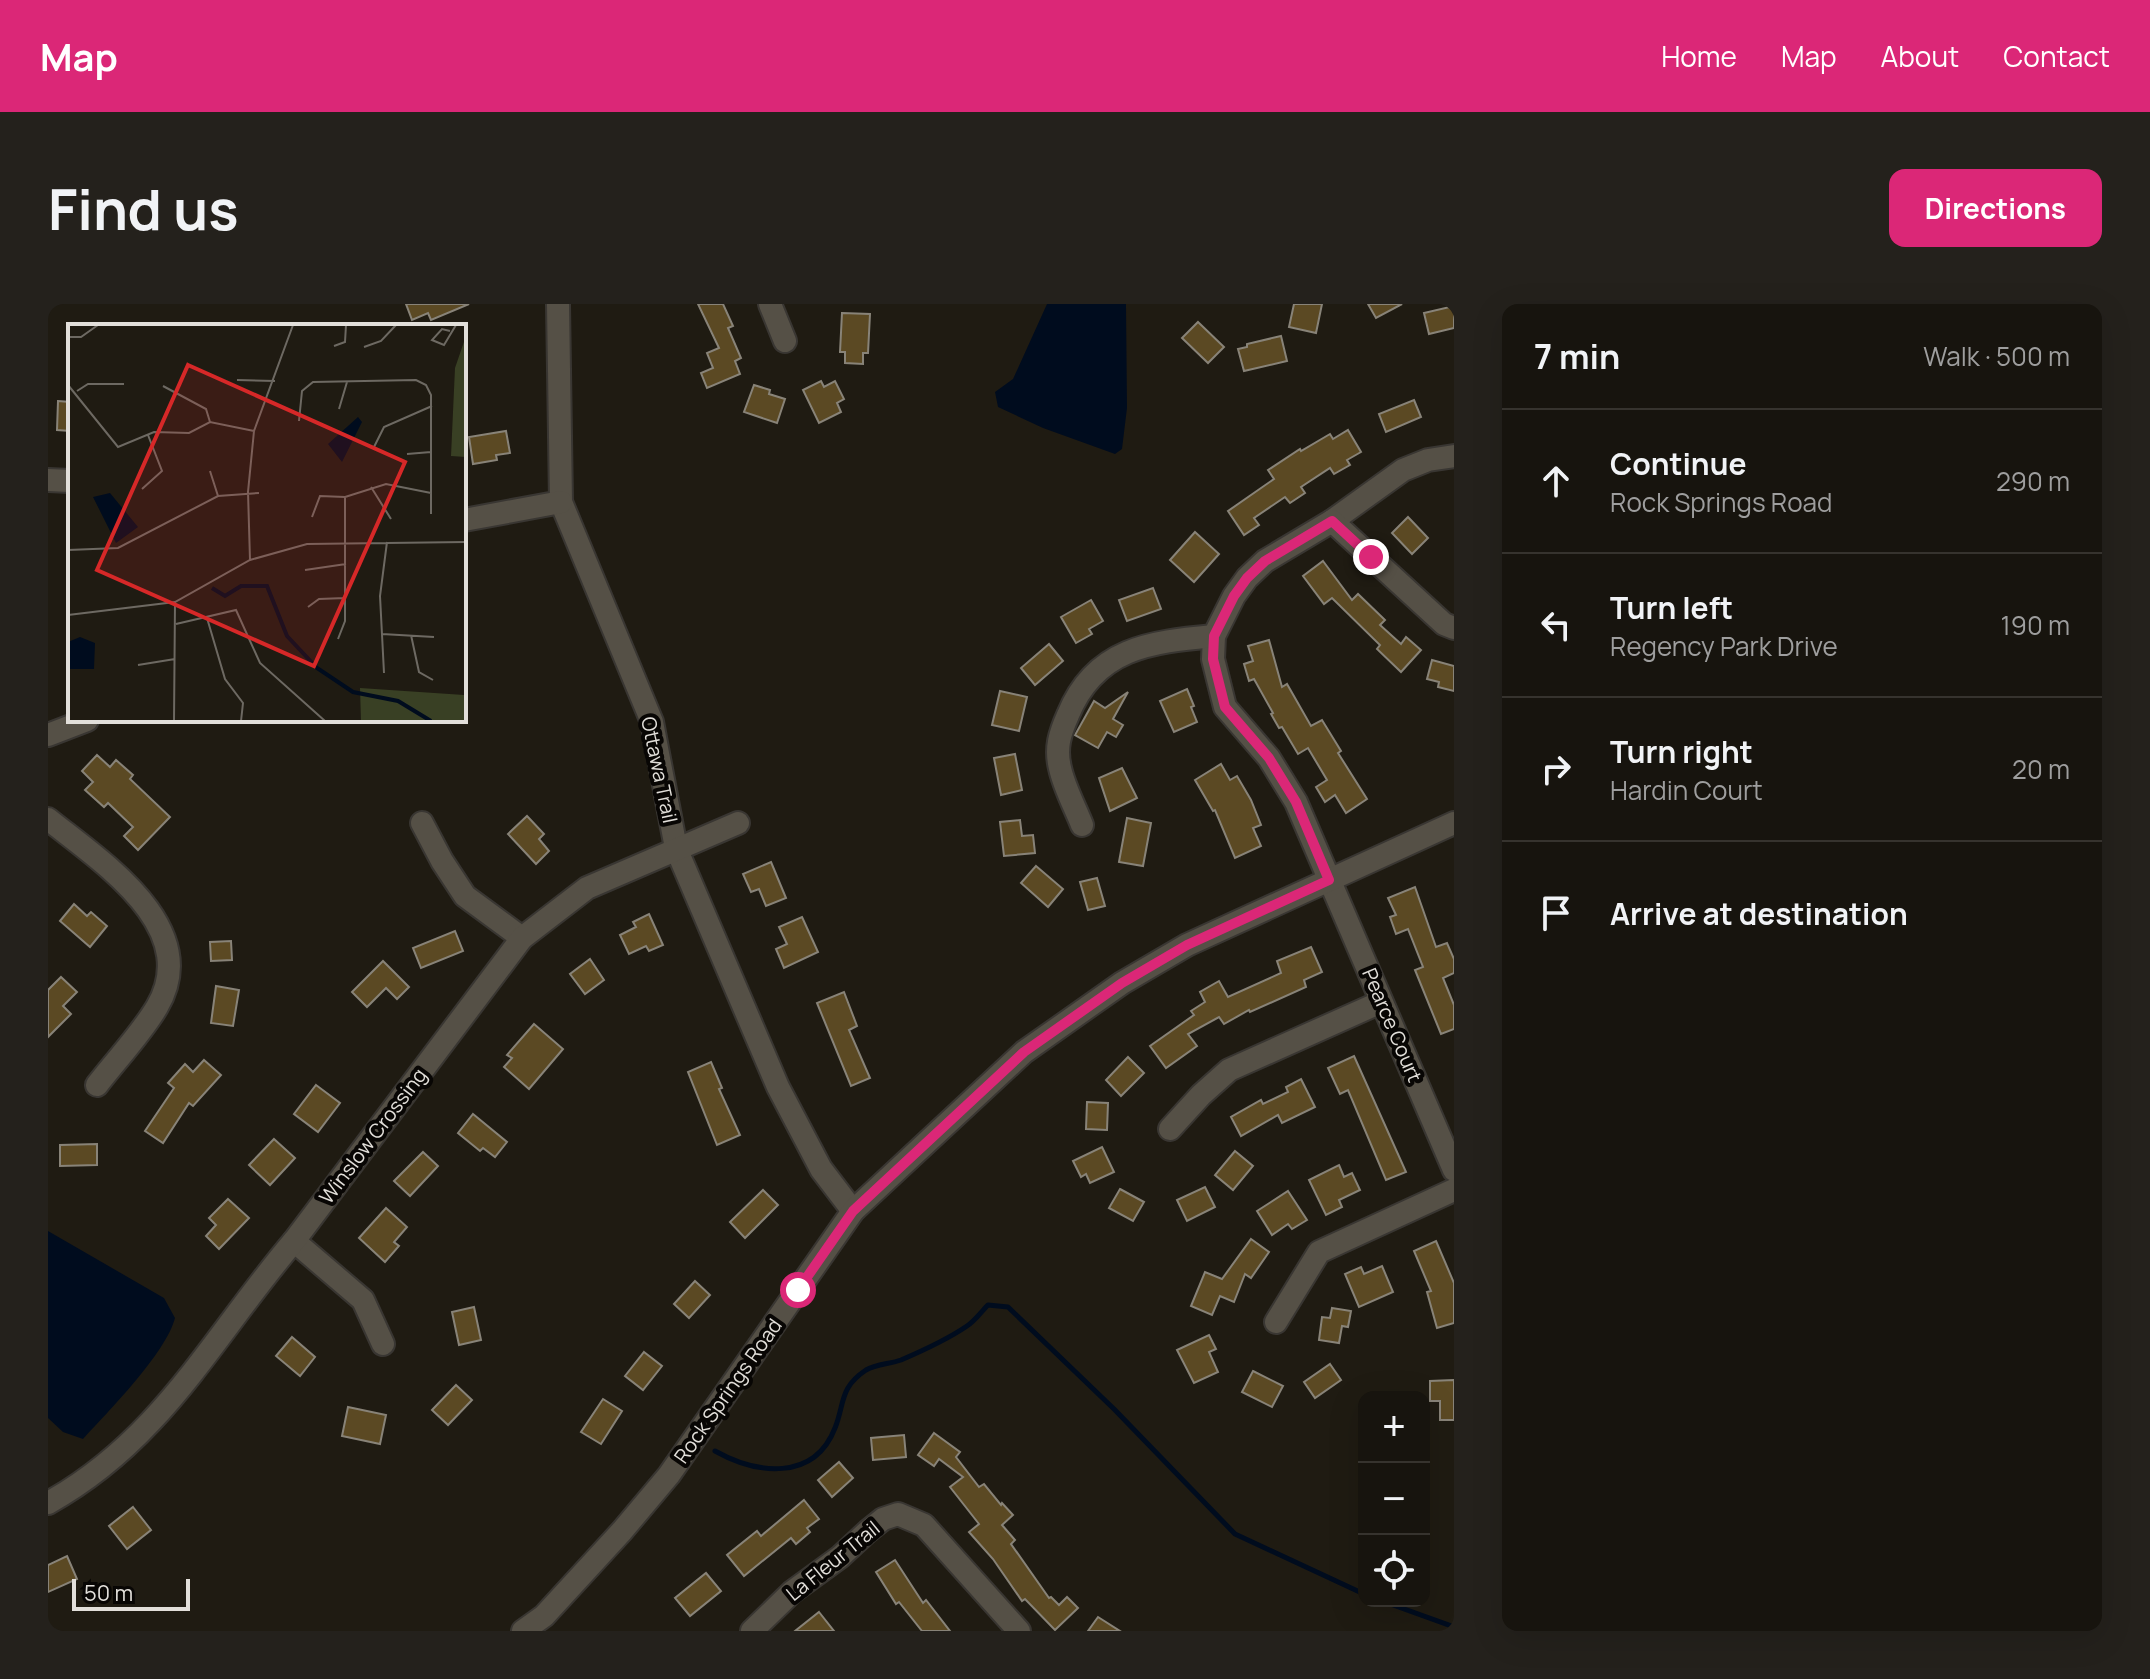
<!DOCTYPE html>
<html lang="en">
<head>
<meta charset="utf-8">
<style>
	:root { --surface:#17140e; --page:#24211c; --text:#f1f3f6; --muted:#9e9e9e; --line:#36332e; --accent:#db2777 }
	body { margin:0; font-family:Manrope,sans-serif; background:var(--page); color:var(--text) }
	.controls { position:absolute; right:24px; bottom:24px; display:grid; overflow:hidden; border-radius:16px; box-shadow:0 8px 32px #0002 }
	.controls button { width:72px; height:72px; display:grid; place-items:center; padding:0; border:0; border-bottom:2px solid var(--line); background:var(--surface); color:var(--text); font:40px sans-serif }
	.scale { position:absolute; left:24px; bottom:20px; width:118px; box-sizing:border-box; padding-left:8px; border:4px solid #e2dfda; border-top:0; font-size:22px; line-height:28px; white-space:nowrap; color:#e2dfda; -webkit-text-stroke:6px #080604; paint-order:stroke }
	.stop { position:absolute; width:24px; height:24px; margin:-18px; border:6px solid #db2777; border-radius:50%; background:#fff }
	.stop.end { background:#db2777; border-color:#fff; box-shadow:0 2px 8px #0008 }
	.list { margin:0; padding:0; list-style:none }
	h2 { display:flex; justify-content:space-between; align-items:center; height:104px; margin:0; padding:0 32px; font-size:34px }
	h2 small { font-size:26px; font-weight:400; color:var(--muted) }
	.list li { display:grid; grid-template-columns:52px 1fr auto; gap:24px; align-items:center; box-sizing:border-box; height:144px; padding:0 32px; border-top:2px solid var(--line) }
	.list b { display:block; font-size:30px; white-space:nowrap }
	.list p { margin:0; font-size:26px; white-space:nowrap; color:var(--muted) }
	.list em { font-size:26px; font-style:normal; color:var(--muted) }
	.icon { flex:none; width:44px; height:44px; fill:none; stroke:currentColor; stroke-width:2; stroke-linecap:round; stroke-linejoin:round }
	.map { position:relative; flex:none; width:1406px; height:1327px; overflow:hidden; border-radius:16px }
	header { display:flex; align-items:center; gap:48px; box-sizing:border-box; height:112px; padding:0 40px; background:var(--accent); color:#fff }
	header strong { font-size:38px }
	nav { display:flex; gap:44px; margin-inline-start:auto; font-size:28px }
	.intro { display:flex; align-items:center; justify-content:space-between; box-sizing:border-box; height:192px; padding:0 48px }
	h1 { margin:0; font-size:56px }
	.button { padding:20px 36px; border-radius:16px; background:var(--accent); color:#fff; font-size:28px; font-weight:700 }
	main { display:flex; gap:48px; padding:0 48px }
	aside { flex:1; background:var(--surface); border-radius:16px; box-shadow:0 8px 32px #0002 }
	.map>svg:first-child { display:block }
</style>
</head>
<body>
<header>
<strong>Map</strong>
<nav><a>Home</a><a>Map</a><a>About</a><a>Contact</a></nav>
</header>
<div class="intro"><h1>Find us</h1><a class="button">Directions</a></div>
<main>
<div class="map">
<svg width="1406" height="1327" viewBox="0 0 1406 1327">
	<rect width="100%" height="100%" fill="#1f1b12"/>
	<!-- water -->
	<g fill="#000c1e">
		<path d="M 999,0 L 1078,0 L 1079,104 L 1074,145 L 1067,150 L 995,124 L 950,103 L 947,88 L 965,75 Z"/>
		<path d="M 0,927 L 116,994 L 127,1014 C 118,1049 60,1108 35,1135 L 15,1128 L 0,1114 Z"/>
	</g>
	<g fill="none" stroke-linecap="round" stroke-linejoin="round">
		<!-- stream -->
		<g stroke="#000c1e" stroke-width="5">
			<path d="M 667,1147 C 708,1170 766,1178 787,1124 C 797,1099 791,1084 818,1066 C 828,1060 842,1060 853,1056 C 874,1047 900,1035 919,1022 C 927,1017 933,1008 940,1001 L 960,1003 L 1066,1105 L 1187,1230 L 1316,1290"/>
			<path d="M 1334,1297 L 1406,1323"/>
		</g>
	</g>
	<!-- building -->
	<g fill="#5b4923" stroke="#888378" stroke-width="2">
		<path d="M 358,0 L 421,0 L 383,16 L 380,9 L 364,16 Z"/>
		<path d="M 650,0 L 675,0 L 685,22 L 680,24 L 693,54 L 687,57 L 692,70 L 659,84 L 653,69 L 665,64 L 659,49 L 671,44 Z"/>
		<path d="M 1246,0 L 1274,0 L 1268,29 L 1241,23 Z"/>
		<path d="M 1320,0 L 1354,0 L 1328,14 Z"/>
		<path d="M 1406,2 L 1406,24 L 1381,30 L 1376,9 Z"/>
		<path d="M 794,9 L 822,10 L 820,49 L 815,49 L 815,60 L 797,59 L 797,48 L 792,48 Z"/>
		<path d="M 1150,18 L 1176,43 L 1160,59 L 1134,34 Z"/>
		<path d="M 1233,32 L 1239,57 L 1196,67 L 1190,45 L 1199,43 L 1199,40 Z"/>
		<path d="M 773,77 L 776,83 L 787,77 L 796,95 L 789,99 L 793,108 L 771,119 L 755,86 Z"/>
		<path d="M 706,81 L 722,86 L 721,90 L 737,95 L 729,119 L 696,108 Z"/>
		<path d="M 1366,96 L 1373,113 L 1338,128 L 1331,110 Z"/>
		<path d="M 10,97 L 22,98 L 22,127 L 9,126 Z"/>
		<path d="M 1300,126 L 1313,148 L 1299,156 L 1302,161 L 1286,170 L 1282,164 L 1253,183 L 1257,189 L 1242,199 L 1237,193 L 1206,214 L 1211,221 L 1196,231 L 1180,207 L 1226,175 L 1220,166 L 1252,145 L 1253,147 L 1282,130 L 1285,135 Z"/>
		<path d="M 458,127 L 462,149 L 448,151 L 449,156 L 425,160 L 421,133 Z"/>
		<path d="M 1360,213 L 1380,234 L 1364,250 L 1344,229 Z"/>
		<path d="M 1147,228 L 1171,250 L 1146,278 L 1122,256 Z"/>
		<path d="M 1275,257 L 1304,296 L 1310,290 L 1337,316 L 1332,321 L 1353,340 L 1358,333 L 1373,346 L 1353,368 L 1329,345 L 1332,341 L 1284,294 L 1276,300 L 1255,272 Z"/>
		<path d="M 1105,284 L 1113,305 L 1079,317 L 1071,296 Z"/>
		<path d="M 1043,296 L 1055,317 L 1041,325 L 1044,330 L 1028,339 L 1013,313 Z"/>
		<path d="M 1221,336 L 1234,383 L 1239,380 L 1263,422 L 1274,416 L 1293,447 L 1290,449 L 1319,495 L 1298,509 L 1287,491 L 1277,498 L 1268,483 L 1279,476 L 1260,444 L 1250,450 L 1234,423 L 1231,424 L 1223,410 L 1225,409 L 1206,375 L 1201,377 L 1196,360 L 1205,357 L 1200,342 Z"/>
		<path d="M 1001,340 L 1015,357 L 987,381 L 973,364 Z"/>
		<path d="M 1384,356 L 1406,362 L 1406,387 L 1390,383 L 1391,378 L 1379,375 Z"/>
		<path d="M 1139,385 L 1146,402 L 1143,403 L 1149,418 L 1126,428 L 1112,397 Z"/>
		<path d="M 952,387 L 979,393 L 971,427 L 944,421 Z"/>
		<path d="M 1080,388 L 1065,415 L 1075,421 L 1068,433 L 1059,428 L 1050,444 L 1027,431 L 1046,397 L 1057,404 Z"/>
		<path d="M 967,450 L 974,486 L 953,491 L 946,454 Z"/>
		<path d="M 49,451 L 62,463 L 68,456 L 85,471 L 82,475 L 122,513 L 90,546 L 76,532 L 85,523 L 60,499 L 56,503 L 37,486 L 45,478 L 34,467 Z"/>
		<path d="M 1173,460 L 1182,476 L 1189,472 L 1203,496 L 1213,521 L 1205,524 L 1213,542 L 1187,554 L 1167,506 L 1165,507 L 1147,476 Z"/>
		<path d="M 1074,464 L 1089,494 L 1062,507 L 1051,474 Z"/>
		<path d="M 479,512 L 496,530 L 491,535 L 501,547 L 488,560 L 460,530 Z"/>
		<path d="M 1079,514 L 1103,519 L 1095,562 L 1071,558 Z"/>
		<path d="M 972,516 L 974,532 L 985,531 L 987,549 L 956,552 L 952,518 Z"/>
		<path d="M 723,558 L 738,594 L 718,602 L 711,585 L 703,588 L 695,570 Z"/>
		<path d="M 988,562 L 1015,585 L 1000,603 L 973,579 Z"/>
		<path d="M 1049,574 L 1057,602 L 1040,606 L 1032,578 Z"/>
		<path d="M 1367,583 L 1388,643 L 1399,639 L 1406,655 L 1406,669 L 1395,674 L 1406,701 L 1406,725 L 1393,730 L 1367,666 L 1375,663 L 1360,625 L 1348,630 L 1342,613 L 1348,611 L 1340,594 Z"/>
		<path d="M 26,600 L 39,612 L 43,608 L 59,622 L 42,643 L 12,617 Z"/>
		<path d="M 601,610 L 615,641 L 601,647 L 598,642 L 581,650 L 572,631 L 588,623 L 585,618 Z"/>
		<path d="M 754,613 L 770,648 L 736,664 L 728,645 L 739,640 L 731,623 Z"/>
		<path d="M 407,627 L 415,647 L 373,664 L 365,644 Z"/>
		<path d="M 183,637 L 184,656 L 163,657 L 162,638 Z"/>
		<path d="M 1263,643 L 1274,668 L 1256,676 L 1258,683 L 1202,708 L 1201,706 L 1176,720 L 1171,713 L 1140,730 L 1149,742 L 1118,764 L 1102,742 L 1146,711 L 1143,707 L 1157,698 L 1152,688 L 1171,677 L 1180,693 L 1233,669 L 1229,657 Z"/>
		<path d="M 542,655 L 556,676 L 537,690 L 522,670 Z"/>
		<path d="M 335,657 L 361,683 L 349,695 L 338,684 L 319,703 L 304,688 Z"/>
		<path d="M 13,673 L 29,688 L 15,702 L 23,710 L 0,733 L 0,686 Z"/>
		<path d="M 168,682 L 191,686 L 185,722 L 163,719 Z"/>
		<path d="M 796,688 L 809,722 L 801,726 L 822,774 L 803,782 L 769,699 Z"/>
		<path d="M 486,720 L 515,745 L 481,785 L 456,763 L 464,754 L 459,751 Z"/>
		<path d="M 1306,752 L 1358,868 L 1338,876 L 1300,786 L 1292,790 L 1280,764 Z"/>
		<path d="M 1080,753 L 1096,769 L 1073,792 L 1058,776 Z"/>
		<path d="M 156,756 L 173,771 L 145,802 L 141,799 L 115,839 L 97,827 L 126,784 L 120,779 L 137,760 L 145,768 Z"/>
		<path d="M 663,758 L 674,784 L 671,785 L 692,831 L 669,841 L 640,768 Z"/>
		<path d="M 1253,775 L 1267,803 L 1234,819 L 1230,811 L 1193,832 L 1183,813 L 1213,796 L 1215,800 L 1240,788 L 1238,783 Z"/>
		<path d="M 268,781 L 292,799 L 270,828 L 246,810 Z"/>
		<path d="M 1039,798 L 1060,799 L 1059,826 L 1038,825 Z"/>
		<path d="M 425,810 L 459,838 L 447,853 L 435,844 L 432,847 L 410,829 Z"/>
		<path d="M 226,835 L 247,854 L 222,881 L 201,861 Z"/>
		<path d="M 49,840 L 49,861 L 12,862 L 12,841 Z"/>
		<path d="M 1054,843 L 1066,868 L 1042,879 L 1038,870 L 1033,873 L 1025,857 Z"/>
		<path d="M 1187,847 L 1205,862 L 1185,886 L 1167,871 Z"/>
		<path d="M 375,848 L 390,862 L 362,892 L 346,877 Z"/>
		<path d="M 1291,861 L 1296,873 L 1304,869 L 1312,886 L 1291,896 L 1294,903 L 1278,911 L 1261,876 Z"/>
		<path d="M 1157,883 L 1167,903 L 1139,917 L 1129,896 Z"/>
		<path d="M 1072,885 L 1096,898 L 1085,917 L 1061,904 Z"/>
		<path d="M 715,886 L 730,901 L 697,934 L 682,918 Z"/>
		<path d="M 1240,887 L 1259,916 L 1244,925 L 1240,920 L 1224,931 L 1209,907 Z"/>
		<path d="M 180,895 L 201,914 L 171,945 L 158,932 L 168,921 L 161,914 Z"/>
		<path d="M 338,904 L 359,923 L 346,938 L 351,942 L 337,958 L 311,934 Z"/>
		<path d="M 1203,935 L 1221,948 L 1203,974 L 1197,970 L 1186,998 L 1172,992 L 1164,1011 L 1143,1002 L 1157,968 L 1174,975 Z"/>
		<path d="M 1388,937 L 1406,979 L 1406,1019 L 1389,1024 L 1379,988 L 1383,987 L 1366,947 Z"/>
		<path d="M 1334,962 L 1345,988 L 1311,1003 L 1297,970 L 1313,963 L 1316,970 Z"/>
		<path d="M 647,977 L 662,991 L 641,1014 L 626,1000 Z"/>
		<path d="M 426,1003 L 433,1036 L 411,1041 L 404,1008 Z"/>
		<path d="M 1284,1004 L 1303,1007 L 1300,1023 L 1294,1022 L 1291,1039 L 1271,1036 L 1274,1013 L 1282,1014 Z"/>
		<path d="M 1161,1031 L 1168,1045 L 1161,1048 L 1170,1068 L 1146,1079 L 1129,1046 Z"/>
		<path d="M 244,1033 L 267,1053 L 252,1072 L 228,1052 Z"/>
		<path d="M 596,1048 L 614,1062 L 595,1086 L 577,1072 Z"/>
		<path d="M 1282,1060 L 1293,1076 L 1267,1094 L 1256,1078 Z"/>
		<path d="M 1205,1067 L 1235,1082 L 1224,1103 L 1194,1088 Z"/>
		<path d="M 1406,1076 L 1406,1116 L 1392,1116 L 1392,1097 L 1382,1097 L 1382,1077 Z"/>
		<path d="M 408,1081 L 424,1096 L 400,1121 L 384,1106 Z"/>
		<path d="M 555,1095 L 574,1107 L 553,1140 L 533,1128 Z"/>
		<path d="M 300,1103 L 338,1111 L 332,1140 L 294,1132 Z"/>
		<path d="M 886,1129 L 912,1148 L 908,1153 L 931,1183 L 936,1180 L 953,1201 L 954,1199 L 965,1211 L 954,1221 L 967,1236 L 963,1240 L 1001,1294 L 1003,1293 L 1011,1301 L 1019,1293 L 1030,1304 L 1007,1326 L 977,1295 L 974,1297 L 945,1255 L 921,1228 L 931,1220 L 902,1183 L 915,1173 L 891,1155 L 886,1162 L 870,1151 Z"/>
		<path d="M 856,1131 L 858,1153 L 825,1156 L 823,1134 Z"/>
		<path d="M 791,1158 L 805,1174 L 784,1193 L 770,1176 Z"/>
		<path d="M 756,1196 L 771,1215 L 759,1224 L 762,1228 L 748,1240 L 743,1234 L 696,1272 L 679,1251 L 709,1227 L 713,1232 Z"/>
		<path d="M 85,1203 L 103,1226 L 79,1245 L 61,1222 Z"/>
		<path d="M 19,1252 L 29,1275 L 0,1288 L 0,1261 Z"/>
		<path d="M 847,1256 L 875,1299 L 878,1296 L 902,1327 L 874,1327 L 851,1298 L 848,1300 L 828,1268 Z"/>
		<path d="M 658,1269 L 673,1287 L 642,1312 L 627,1294 Z"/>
		<path d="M 771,1308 L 786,1327 L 747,1327 Z"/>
		<path d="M 1050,1313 L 1072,1327 L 1040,1327 Z"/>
	</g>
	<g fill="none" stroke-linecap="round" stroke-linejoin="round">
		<!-- minor casing -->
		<g stroke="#393632" stroke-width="26">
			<g id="minor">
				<path d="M 510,0 L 513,198 L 604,418 L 628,544 L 730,783 L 773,865 L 805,907"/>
				<path d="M 722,0 L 737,37"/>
				<path d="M 1406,152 L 1380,156 L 1355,166 L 1284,217 L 1217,257 L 1199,274 L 1186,292 L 1166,332 L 1165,355 L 1177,403 L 1221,454 L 1248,498 L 1406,866"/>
				<path d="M 0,176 L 22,177"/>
				<path d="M 416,216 L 513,198"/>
				<path d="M 1284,217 L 1396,320 L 1406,324"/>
				<path d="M 0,431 L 39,416"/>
				<path d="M 0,515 C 52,557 156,623 109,703 C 93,730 69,755 49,781"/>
				<path d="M 374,519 L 394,557 L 417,592 L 474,634"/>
				<path d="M 1034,521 C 1027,503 1016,483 1012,464 C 1007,444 1012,429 1020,411 C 1047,344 1102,338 1166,332"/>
				<path d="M 1122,825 L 1153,791 L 1181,766 L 1333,698"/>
				<path d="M 246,937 L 315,996 L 335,1040"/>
				<path d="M 1228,1018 L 1271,948 L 1406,886"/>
				<path d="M 0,1199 C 114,1136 165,1032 246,937 L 474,634 L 539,584 L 690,519"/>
				<path d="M 475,1327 L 496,1312 L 574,1227 L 621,1171 L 805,907 L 976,748 L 1074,679 L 1139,641 L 1406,519"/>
				<path d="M 704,1327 L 744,1288 L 792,1253 L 820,1227 L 835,1215 L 850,1210 L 876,1221 L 971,1327"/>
			</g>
		</g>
		<!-- minor -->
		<use href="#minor" stroke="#555046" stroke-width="22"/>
	</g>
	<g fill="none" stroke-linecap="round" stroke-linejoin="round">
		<!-- route -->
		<path stroke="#db2777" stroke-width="10" d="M 750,986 L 805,907 L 976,748 L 1074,679 L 1139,641 L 1281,576 L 1248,498 L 1221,454 L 1177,403 L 1165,355 L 1166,332 L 1186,292 L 1199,274 L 1217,257 L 1284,217 L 1323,253"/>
	</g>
	<g text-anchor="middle" stroke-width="8" stroke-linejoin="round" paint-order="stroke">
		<!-- street labels -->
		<g font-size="20" fill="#e2dfda" stroke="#080604">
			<text transform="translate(611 466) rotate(78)" y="7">Ottawa Trail</text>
			<text transform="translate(1344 721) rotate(67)" y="7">Pearce Court</text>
			<text transform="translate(325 832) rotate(-53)" y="7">Winslow Crossing</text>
			<text transform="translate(680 1087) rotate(-55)" y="7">Rock Springs Road</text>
			<text transform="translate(785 1257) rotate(-39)" y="7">La Fleur Trail</text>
		</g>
	</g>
	<!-- overview -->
	<g transform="translate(20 20)">
		<rect width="398" height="398" fill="#1f1b12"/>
		<path d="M 398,12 L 398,133 L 383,132 L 387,44 ZM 398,282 L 398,397 L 293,397 L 292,364 L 396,371 Z" fill="#394024"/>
		<path d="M 290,93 L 294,98 L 274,138 L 260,120 ZM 42,169 L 70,203 L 48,219 L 25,173 ZM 12,313 L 27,319 L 26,345 L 0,345 L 0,318 Z" fill="#000c1e"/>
		<path fill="none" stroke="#000c1e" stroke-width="4" d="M 144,264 L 157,272 L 173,262 L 199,262 L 219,312 L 249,344 L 285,368 L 330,377 L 363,397"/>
		<path fill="none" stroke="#6d6962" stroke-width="2" d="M 382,7 L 374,5 L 364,16 L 376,21 L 388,1M 0,13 L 13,13 L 30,1M 266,22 L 277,18 L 278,1M 296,23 L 313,17 L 328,1M 169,56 L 207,57M 0,61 L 50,123 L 86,108 L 121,109 L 142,98 L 186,107M 95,62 L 138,85 L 142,98M 9,67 L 20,60 L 56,60M 271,85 L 279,58M 231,97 L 234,67 L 245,58 L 348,56 L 358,61 L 363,71 L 363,190M 306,123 L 316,103 L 364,82M 339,130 L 363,128M 142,147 L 150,172M 303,163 L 323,195M 74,165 L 94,147 L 80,111M 244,193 L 252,172 L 277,173M 0,226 L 50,224 L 150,172 L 191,169M 182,236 L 180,168 L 186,107 L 225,1M 237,246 L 278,240M 240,283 L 251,275 L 277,274M 0,291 L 107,278 L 182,236 L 239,220 L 398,218M 139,294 L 157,355 L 175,379 L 173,397M 108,300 L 168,286 L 192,339 L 257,397M 314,310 L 366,313M 343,311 L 351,348 L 365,356M 270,315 L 277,297 L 277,173 L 318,160 L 363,169M 70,341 L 107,335M 316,349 L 312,272 L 319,218M 106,397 L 107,278"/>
		<path fill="#d62828" fill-opacity="0.15" stroke="#d62828" stroke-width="4" d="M 120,41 L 337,138 L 246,342 L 29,246 Z"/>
		<rect width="398" height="398" fill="none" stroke="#e2dfda" stroke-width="4"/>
	</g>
</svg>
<div class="controls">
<button>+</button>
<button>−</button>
<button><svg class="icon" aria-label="locate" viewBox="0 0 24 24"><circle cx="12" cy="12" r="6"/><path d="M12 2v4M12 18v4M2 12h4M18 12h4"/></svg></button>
</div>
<div class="scale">50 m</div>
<div class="stop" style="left:750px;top:986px"></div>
<div class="stop end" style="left:1323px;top:253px"></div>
</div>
<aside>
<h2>7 min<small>Walk · 500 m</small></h2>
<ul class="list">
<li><svg class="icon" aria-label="ahead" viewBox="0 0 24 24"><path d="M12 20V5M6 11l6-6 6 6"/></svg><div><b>Continue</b><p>Rock Springs Road</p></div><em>290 m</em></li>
<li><svg class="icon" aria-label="left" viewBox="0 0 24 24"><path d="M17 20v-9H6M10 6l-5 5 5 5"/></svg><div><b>Turn left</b><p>Regency Park Drive</p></div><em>190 m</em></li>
<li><svg class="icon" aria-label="right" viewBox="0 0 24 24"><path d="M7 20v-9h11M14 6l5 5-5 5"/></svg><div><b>Turn right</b><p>Hardin Court</p></div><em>20 m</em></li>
<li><svg class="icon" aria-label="arrive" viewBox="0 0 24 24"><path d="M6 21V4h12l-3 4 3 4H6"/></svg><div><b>Arrive at destination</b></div></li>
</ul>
</aside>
</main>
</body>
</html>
